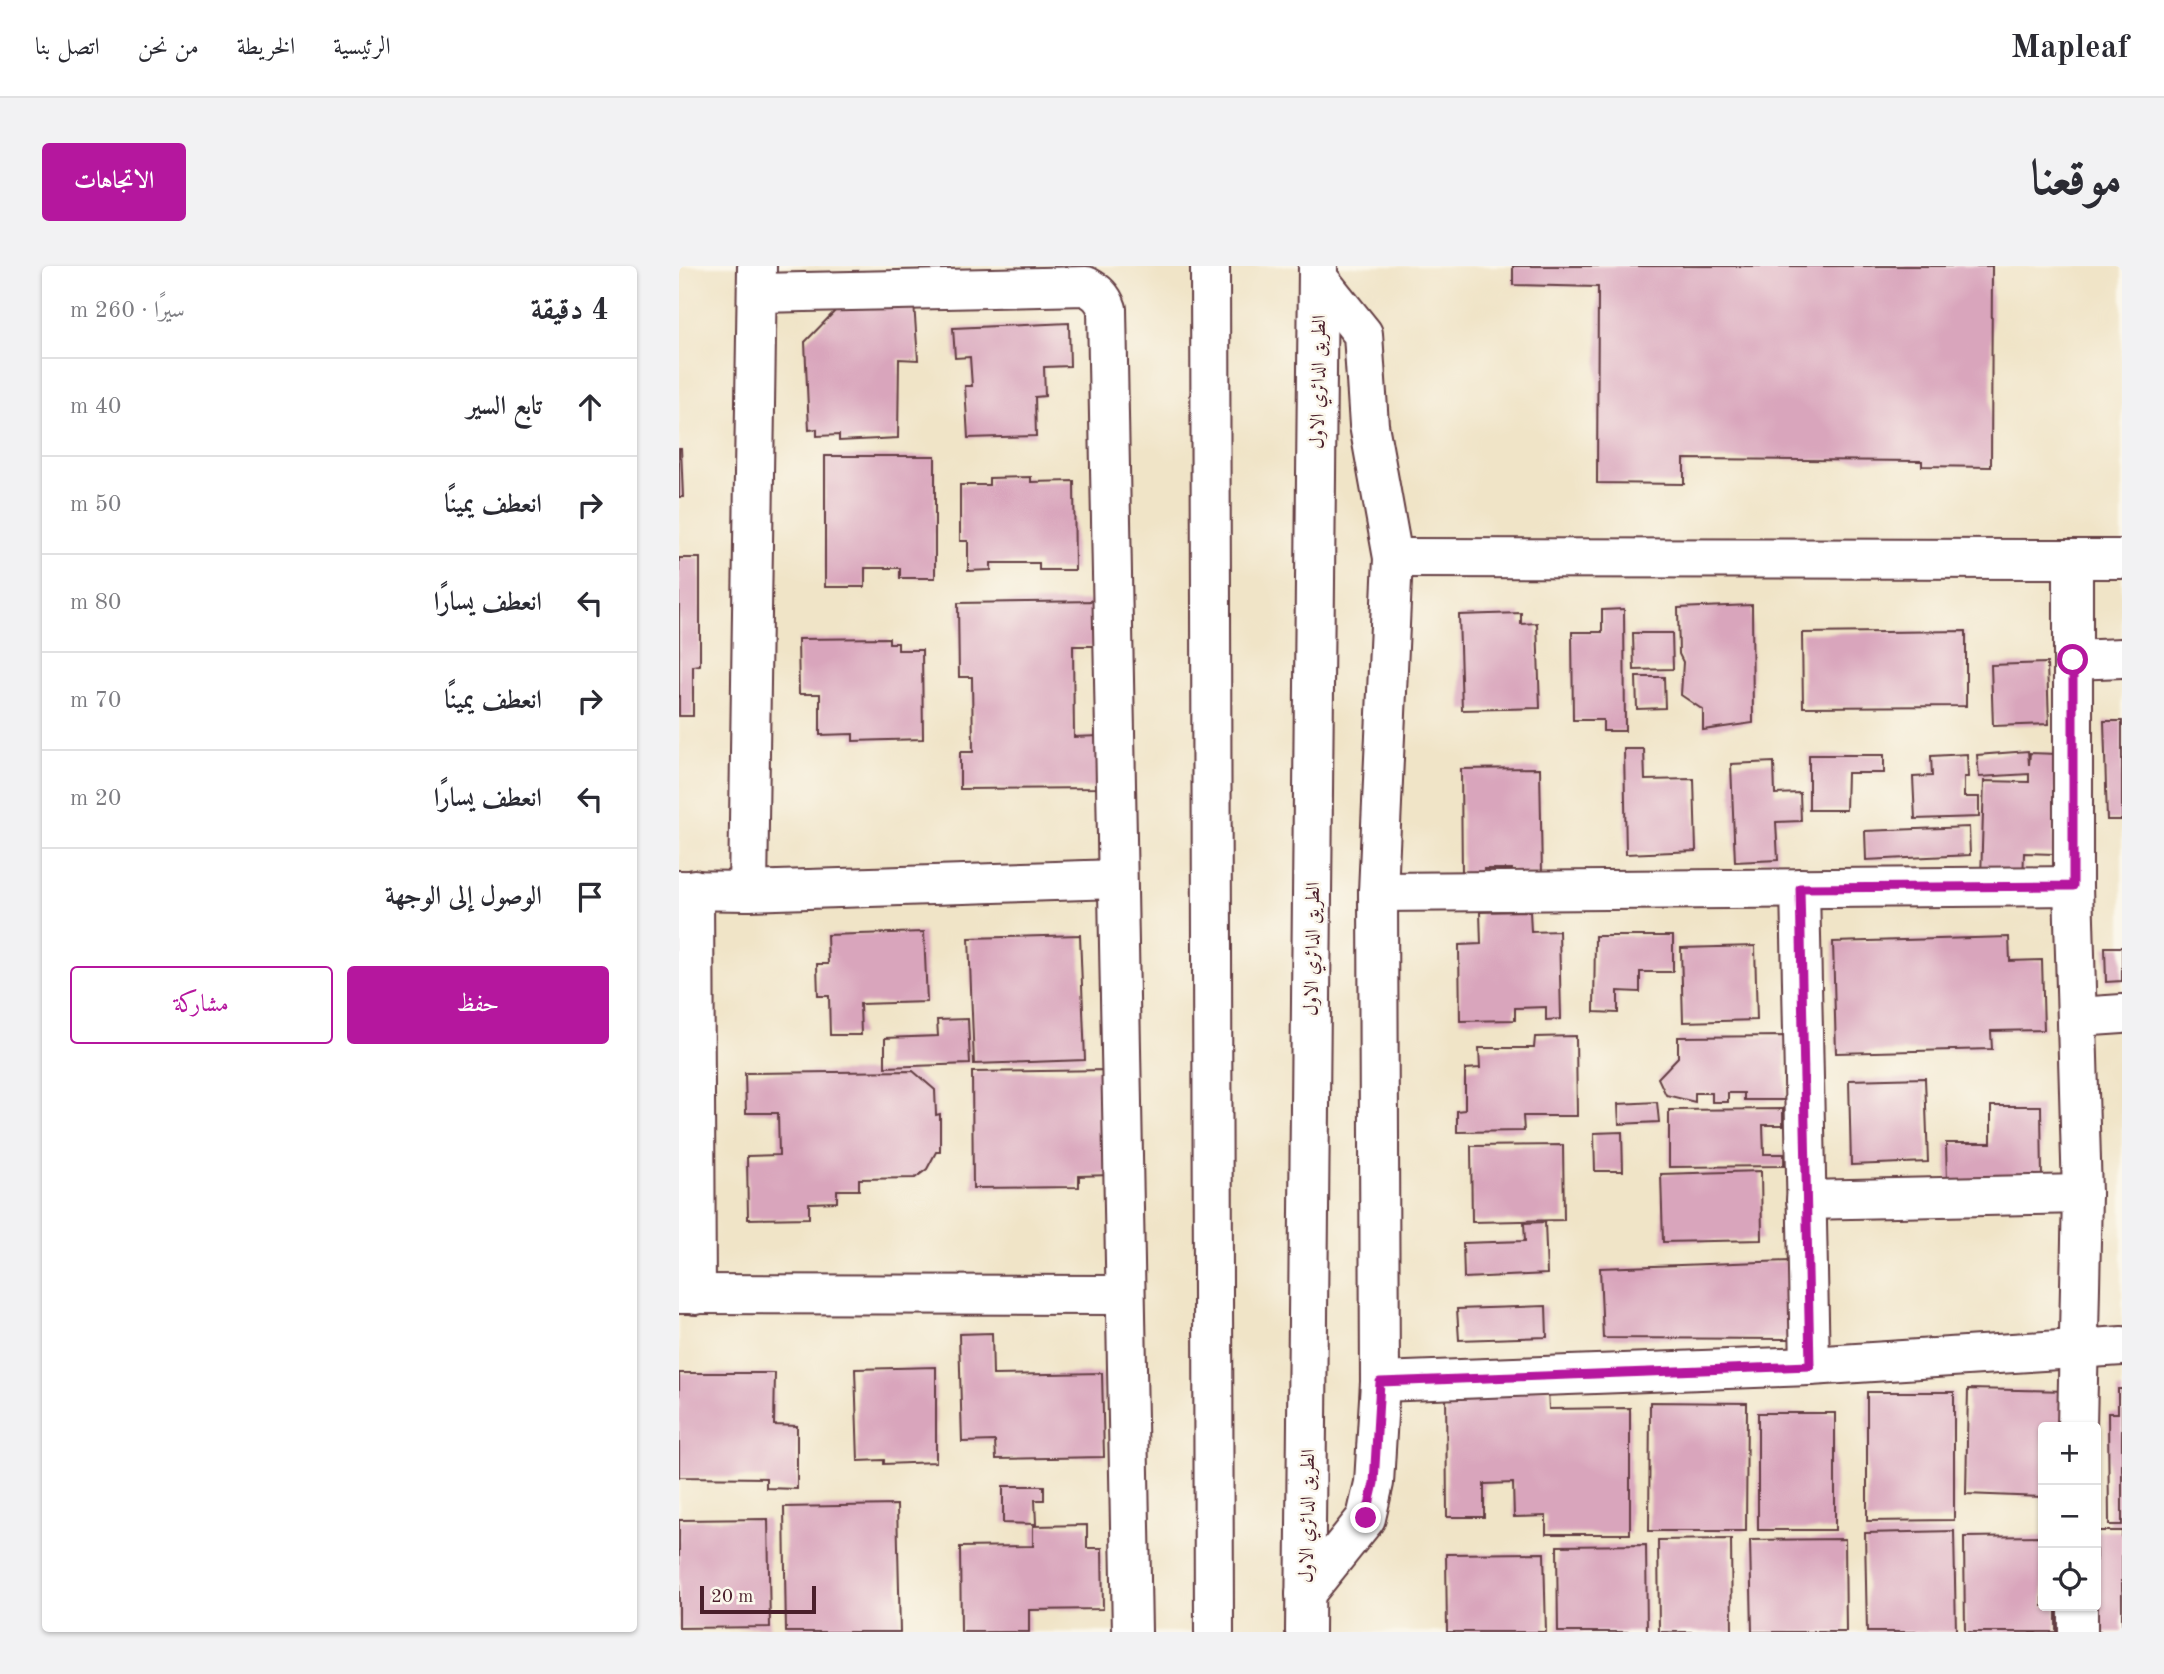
<!DOCTYPE html>
<html lang="ar">
<head>
<meta charset="utf-8">
<style>
	:root { --surface:#fff; --page:#f2f2f3; --text:#2b2b33; --muted:#7c7c81; --line:#e1e1e2; --accent:#b5179e }
	body { margin:0; font-family:"Old Standard TT",Amiri,serif; background:var(--page); color:var(--text); direction:rtl }
	.controls { position:absolute; right:21px; bottom:21px; display:grid; overflow:hidden; border-radius:7px; box-shadow:0 2px 5px #0004 }
	.controls button { width:63px; height:63px; display:grid; place-items:center; padding:0; border:0; border-bottom:2px solid var(--line); background:var(--surface); color:var(--text); font:35px sans-serif }
	.scale { position:absolute; left:21px; bottom:18px; width:116px; box-sizing:border-box; padding-left:7px; border:4px solid #4a1f2b; border-top:0; font-size:19px; line-height:24px; white-space:nowrap; color:#4a1f2b; -webkit-text-stroke:5px #fbf7ec; paint-order:stroke }
	.stop { position:absolute; width:21px; height:21px; margin:-16px; border:5px solid #b5179e; border-radius:50%; background:#fff }
	.stop.end { background:#b5179e; border-color:#fff; box-shadow:0 2px 7px #0008 }
	.list { margin:0; padding:0; list-style:none }
	h2 { display:flex; justify-content:space-between; align-items:center; height:91px; margin:0; padding:0 28px; font-size:30px }
	h2 small { font-size:23px; font-weight:400; color:var(--muted) }
	.list li { display:grid; grid-template-columns:46px 1fr auto; gap:21px; align-items:center; box-sizing:border-box; height:98px; padding:0 28px; border-top:2px solid var(--line) }
	.list b { display:block; font-size:26px; white-space:nowrap }
	.list em { font-size:23px; font-style:normal; color:var(--muted) }
	.actions { display:flex; gap:14px; padding:21px 28px }
	.actions a { flex:1; padding:16px 0; border:2px solid var(--accent); border-radius:7px; text-align:center; font-size:24px; color:var(--accent) }
	.actions .main { background:var(--accent); color:#fff }
	.icon { flex:none; width:38px; height:38px; fill:none; stroke:currentColor; stroke-width:2; stroke-linecap:round; stroke-linejoin:round }
	.map { position:relative; flex:none; width:1443px; height:1366px; overflow:hidden; direction:ltr; border-radius:7px }
	header { display:flex; align-items:center; gap:42px; box-sizing:border-box; height:98px; padding:0 35px; background:var(--surface); border-bottom:2px solid var(--line) }
	header strong { font-size:33px }
	nav { display:flex; gap:38px; margin-inline-start:auto; font-size:24px }
	.intro { display:flex; align-items:center; justify-content:space-between; box-sizing:border-box; height:168px; padding:0 42px }
	h1 { margin:0; font-size:49px }
	.button { padding:18px 32px; border-radius:7px; background:var(--accent); color:#fff; font-size:24px; font-weight:700 }
	main { display:flex; gap:42px; padding:0 42px }
	aside { flex:1; background:var(--surface); border-radius:7px; box-shadow:0 2px 5px #0004 }
	.map>svg:first-child { display:block }
</style>
</head>
<body>
<header>
<strong>Mapleaf</strong>
<nav><a>الرئيسية</a><a>الخريطة</a><a>من نحن</a><a>اتصل بنا</a></nav>
</header>
<div class="intro"><h1>موقعنا</h1><a class="button">الاتجاهات</a></div>
<main>
<div class="map">
<svg width="1443" height="1366" viewBox="0 0 1443 1366">
	<rect width="100%" height="100%" fill="#fbf7ec"/>
	<filter id="ink" filterUnits="userSpaceOnUse"><feTurbulence type="fractalNoise" baseFrequency=".0143" numOctaves="2"/><feDisplacementMap in="SourceGraphic" scale="14" xChannelSelector="R" yChannelSelector="G"/><feConvolveMatrix kernelMatrix="1 2 1 2 8 2 1 2 1" color-interpolation-filters="sRGB"/></filter>
	<filter id="wash" filterUnits="userSpaceOnUse"><feTurbulence type="fractalNoise" baseFrequency=".00686" numOctaves="4" result="noise"/><feDisplacementMap in="SourceGraphic" scale="28" xChannelSelector="R" yChannelSelector="G"/><feGaussianBlur stdDeviation="1.57" result="paint"/><feColorMatrix in="noise" values="0 0 0 0 0 0 0 0 0 0 0 0 0 0 0 0 0 1.4 0 .05"/><feComposite in="paint" operator="in"/></filter>
	<g filter="url(#wash)">
		<rect width="100%" height="100%" fill="#f0e4c7"/>
		<g id="blocks">
			<!-- building -->
			<g fill="#d9a5bc">
				<path d="M 834,0 L 1313,0 L 1312,201 L 1243,200 L 1243,195 L 1005,193 L 1005,218 L 918,217 L 919,21 L 834,19 Z"/>
				<path d="M 235,37 L 239,94 L 220,93 L 219,172 L 160,175 L 160,169 L 138,170 L 138,163 L 130,164 L 126,76 L 160,41 Z"/>
				<path d="M 390,57 L 391,100 L 365,101 L 366,130 L 356,131 L 357,170 L 289,172 L 286,120 L 293,120 L 291,91 L 276,92 L 274,62 Z"/>
				<path d="M 0,182 L 2,182 L 4,231 L 0,231 Z"/>
				<path d="M 146,190 L 256,190 L 256,312 L 221,312 L 221,302 L 186,302 L 186,321 L 146,321 Z"/>
				<path d="M 352,211 L 352,216 L 395,215 L 396,304 L 360,304 L 360,297 L 312,297 L 312,304 L 289,305 L 289,275 L 281,275 L 281,219 L 310,219 L 310,212 Z"/>
				<path d="M 0,292 L 21,292 L 21,399 L 14,400 L 14,450 L 0,450 Z"/>
				<path d="M 419,335 L 420,380 L 394,380 L 395,471 L 421,470 L 422,522 L 281,523 L 281,486 L 294,486 L 293,411 L 280,411 L 279,337 Z"/>
				<path d="M 1073,339 L 1074,457 L 1024,464 L 1024,444 L 1002,429 L 1004,396 L 1000,388 L 999,342 Z"/>
				<path d="M 945,343 L 946,465 L 924,465 L 924,454 L 894,454 L 893,366 L 923,366 L 923,344 Z"/>
				<path d="M 842,347 L 842,358 L 858,357 L 861,442 L 783,444 L 780,349 Z"/>
				<path d="M 1287,365 L 1287,440 L 1124,441 L 1123,367 Z"/>
				<path d="M 954,367 L 993,367 L 994,403 L 955,404 Z"/>
				<path d="M 210,372 L 210,377 L 219,377 L 219,384 L 243,384 L 244,473 L 174,475 L 174,468 L 141,469 L 141,428 L 120,428 L 119,373 Z"/>
				<path d="M 1368,397 L 1370,458 L 1314,460 L 1312,399 Z"/>
				<path d="M 957,411 L 985,411 L 986,442 L 958,443 Z"/>
				<path d="M 1425,455 L 1443,455 L 1443,554 L 1428,554 Z"/>
				<path d="M 945,483 L 965,483 L 966,514 L 1015,513 L 1017,585 L 947,588 Z"/>
				<path d="M 1349,485 L 1350,499 L 1351,487 L 1378,488 L 1374,588 L 1345,587 L 1344,615 L 1302,613 L 1305,515 L 1350,516 L 1350,508 L 1300,511 L 1298,489 Z"/>
				<path d="M 1288,488 L 1289,511 L 1285,511 L 1285,531 L 1300,531 L 1300,551 L 1236,553 L 1234,511 L 1253,510 L 1252,490 Z"/>
				<path d="M 1130,489 L 1205,489 L 1205,507 L 1168,507 L 1167,544 L 1130,544 Z"/>
				<path d="M 1095,496 L 1096,528 L 1121,527 L 1122,555 L 1097,556 L 1099,594 L 1056,596 L 1052,498 Z"/>
				<path d="M 861,502 L 863,609 L 833,610 L 833,603 L 805,603 L 806,609 L 783,610 L 782,503 Z"/>
				<path d="M 1290,561 L 1291,589 L 1187,594 L 1186,565 Z"/>
				<path d="M 851,645 L 852,666 L 880,665 L 882,753 L 867,754 L 867,741 L 836,742 L 836,754 L 781,755 L 780,679 L 802,678 L 801,646 Z"/>
				<path d="M 245,666 L 248,736 L 181,738 L 182,769 L 151,769 L 150,730 L 139,730 L 138,698 L 149,698 L 148,669 Z"/>
				<path d="M 401,669 L 406,794 L 295,798 L 290,672 Z"/>
				<path d="M 916,670 L 994,670 L 994,706 L 961,706 L 961,726 L 939,725 L 939,747 L 915,746 Z"/>
				<path d="M 1330,671 L 1331,695 L 1363,694 L 1365,764 L 1312,765 L 1313,783 L 1157,787 L 1154,676 Z"/>
				<path d="M 1076,680 L 1078,754 L 1004,756 L 1002,682 Z"/>
				<path d="M 1426,681 L 1443,681 L 1443,715 L 1427,716 Z"/>
				<path d="M 289,753 L 291,798 L 206,801 L 206,772 L 259,770 L 258,754 Z"/>
				<path d="M 897,770 L 898,850 L 844,850 L 845,865 L 778,866 L 778,845 L 786,844 L 786,803 L 801,802 L 800,782 L 855,782 L 856,771 Z"/>
				<path d="M 1105,770 L 1107,834 L 1065,834 L 1065,827 L 1049,827 L 1049,836 L 1033,836 L 1033,827 L 1016,827 L 1016,836 L 987,829 L 979,812 L 999,791 L 999,771 Z"/>
				<path d="M 429,804 L 431,909 L 400,910 L 400,921 L 294,922 L 293,806 Z"/>
				<path d="M 234,805 L 256,824 L 257,849 L 261,848 L 261,886 L 257,886 L 248,903 L 236,912 L 180,913 L 180,924 L 158,924 L 158,936 L 130,937 L 130,952 L 69,953 L 68,890 L 100,889 L 99,847 L 67,847 L 66,807 Z"/>
				<path d="M 1246,812 L 1249,896 L 1172,899 L 1170,814 Z"/>
				<path d="M 978,836 L 980,856 L 940,858 L 939,838 Z"/>
				<path d="M 1312,840 L 1362,840 L 1363,915 L 1268,916 L 1267,877 L 1312,877 Z"/>
				<path d="M 1104,843 L 1104,859 L 1084,859 L 1085,888 L 1105,888 L 1105,900 L 990,901 L 990,844 Z"/>
				<path d="M 943,866 L 944,905 L 916,905 L 915,867 Z"/>
				<path d="M 884,879 L 885,954 L 793,956 L 792,880 Z"/>
				<path d="M 1082,905 L 1083,974 L 984,976 L 982,908 Z"/>
				<path d="M 866,956 L 868,1008 L 785,1012 L 784,977 L 846,975 L 845,957 Z"/>
				<path d="M 1110,995 L 1113,1073 L 924,1072 L 921,1002 Z"/>
				<path d="M 867,1040 L 868,1071 L 780,1074 L 778,1043 Z"/>
				<path d="M 313,1067 L 314,1109 L 423,1107 L 425,1191 L 317,1193 L 316,1175 L 283,1176 L 280,1068 Z"/>
				<path d="M 257,1101 L 257,1196 L 205,1198 L 205,1194 L 179,1195 L 176,1103 Z"/>
				<path d="M 0,1107 L 96,1107 L 95,1159 L 118,1160 L 118,1223 L 87,1222 L 87,1212 L 0,1211 Z"/>
				<path d="M 869,1122 L 870,1143 L 951,1142 L 951,1268 L 867,1268 L 867,1250 L 835,1251 L 834,1217 L 805,1218 L 805,1251 L 768,1251 L 767,1123 Z"/>
				<path d="M 1289,1123 L 1389,1125 L 1388,1161 L 1364,1161 L 1364,1231 L 1287,1228 Z"/>
				<path d="M 1439,1123 L 1443,1123 L 1443,1259 L 1430,1259 L 1429,1147 L 1439,1147 Z"/>
				<path d="M 1188,1126 L 1275,1126 L 1275,1254 L 1188,1255 Z"/>
				<path d="M 971,1136 L 1068,1137 L 1067,1265 L 970,1265 Z"/>
				<rect x="1079" y="1147" width="77" height="117"/>
				<path d="M 324,1220 L 365,1220 L 365,1234 L 356,1234 L 357,1258 L 324,1257 Z"/>
				<path d="M 218,1239 L 221,1366 L 107,1366 L 105,1241 Z"/>
				<path d="M 89,1253 L 91,1361 L 0,1362 L 0,1254 Z"/>
				<path d="M 408,1259 L 408,1282 L 423,1282 L 424,1343 L 350,1344 L 350,1366 L 282,1366 L 281,1281 L 354,1280 L 354,1260 Z"/>
				<path d="M 1275,1265 L 1277,1366 L 1188,1366 L 1186,1267 Z"/>
				<rect x="1417" y="1265" width="26" height="101"/>
				<path d="M 1364,1270 L 1364,1340 L 1377,1340 L 1377,1366 L 1286,1366 L 1285,1271 Z"/>
				<path d="M 1052,1273 L 1053,1366 L 980,1366 L 979,1274 Z"/>
				<path d="M 1166,1273 L 1167,1366 L 1073,1366 L 1071,1274 Z"/>
				<path d="M 967,1279 L 968,1366 L 879,1366 L 878,1280 Z"/>
				<path d="M 865,1287 L 867,1366 L 768,1366 L 767,1288 Z"/>
			</g>
		</g>
	</g>
	<g filter="url(#ink)">
		<use href="#blocks" fill-opacity="0" stroke="#633d42" stroke-width="2"/>
		<g fill="none" stroke-linecap="round" stroke-linejoin="round">
			<!-- minor casing -->
			<g stroke="#633d42" stroke-width="42">
				<g id="minor">
					<path d="M 79,27 L 407,20 C 418,26 424,31 428,43 L 453,1366"/>
					<path d="M 714,292 L 1394,293 L 1394,394 L 1443,392"/>
					<path d="M 1394,293 L 1443,293"/>
					<path d="M 1394,394 L 1394,620 L 1403,928 L 1398,1161"/>
					<path d="M 1121,622 L 1131,1100"/>
					<path d="M 15,623 L 17,1029"/>
					<path d="M 0,624 L 69,625 L 438,613"/>
					<path d="M 69,625 L 78,0"/>
					<path d="M 699,626 L 1394,620"/>
					<path d="M 1399,751 L 1443,748"/>
					<path d="M 1127,934 L 1403,928"/>
					<path d="M 0,1028 L 446,1029"/>
					<path d="M 701,1116 L 1131,1100 L 1443,1080"/>
					<path d="M 626,1328 L 687,1252 L 695,1217 L 701,1116 L 699,626 L 714,292 L 690,159 L 684,68 L 639,12"/>
					<path d="M 1399,1340 L 1399,1366"/>
				</g>
			</g>
			<!-- major casing -->
			<g stroke="#633d42" stroke-width="42">
				<g id="major">
					<path d="M 531,0 L 535,1366"/>
					<path d="M 626,1366 L 639,0"/>
				</g>
			</g>
			<!-- minor -->
			<use href="#minor" stroke="#fff" stroke-width="38"/>
			<!-- major -->
			<use href="#major" stroke="#fff" stroke-width="38"/>
		</g>
	</g>
	<g fill="none" stroke-linecap="round" stroke-linejoin="round" filter="url(#ink)">
		<!-- route -->
		<path stroke="#b5179e" stroke-width="9" d="M 687,1252 L 695,1217 L 701,1116 L 1131,1100 L 1121,622 L 1394,620 L 1394,394"/>
	</g>
	<g text-anchor="middle" stroke-width="5" stroke-linejoin="round" paint-order="stroke">
		<!-- street labels -->
		<g font-size="19" fill="#4a1f2b" stroke="#fbf7ec">
			<text transform="translate(638 116) rotate(-89)" y="7">الطريق الدائري الاول</text>
			<text transform="translate(632 683) rotate(-89)" y="7">الطريق الدائري الاول</text>
			<text transform="translate(627 1250) rotate(-89)" y="7">الطريق الدائري الاول</text>
		</g>
	</g>
</svg>
<div class="controls">
<button>+</button>
<button>−</button>
<button><svg class="icon" aria-label="locate" viewBox="0 0 24 24"><circle cx="12" cy="12" r="6"/><path d="M12 2v4M12 18v4M2 12h4M18 12h4"/></svg></button>
</div>
<div class="scale">20 m</div>
<div class="stop" style="left:1394px;top:394px"></div>
<div class="stop end" style="left:687px;top:1252px"></div>
</div>
<aside>
<h2>4 دقيقة<small>سيرًا · 260 m</small></h2>
<ul class="list">
<li><svg class="icon" aria-label="ahead" viewBox="0 0 24 24"><path d="M12 20V5M6 11l6-6 6 6"/></svg><div><b>تابع السير</b></div><em>40 m</em></li>
<li><svg class="icon" aria-label="right" viewBox="0 0 24 24"><path d="M7 20v-9h11M14 6l5 5-5 5"/></svg><div><b>انعطف يمينًا</b></div><em>50 m</em></li>
<li><svg class="icon" aria-label="left" viewBox="0 0 24 24"><path d="M17 20v-9H6M10 6l-5 5 5 5"/></svg><div><b>انعطف يسارًا</b></div><em>80 m</em></li>
<li><svg class="icon" aria-label="right" viewBox="0 0 24 24"><path d="M7 20v-9h11M14 6l5 5-5 5"/></svg><div><b>انعطف يمينًا</b></div><em>70 m</em></li>
<li><svg class="icon" aria-label="left" viewBox="0 0 24 24"><path d="M17 20v-9H6M10 6l-5 5 5 5"/></svg><div><b>انعطف يسارًا</b></div><em>20 m</em></li>
<li><svg class="icon" aria-label="arrive" viewBox="0 0 24 24"><path d="M6 21V4h12l-3 4 3 4H6"/></svg><div><b>الوصول إلى الوجهة</b></div></li>
</ul>
<div class="actions"><a class="main">حفظ</a><a>مشاركة</a></div>
</aside>
</main>
</body>
</html>
